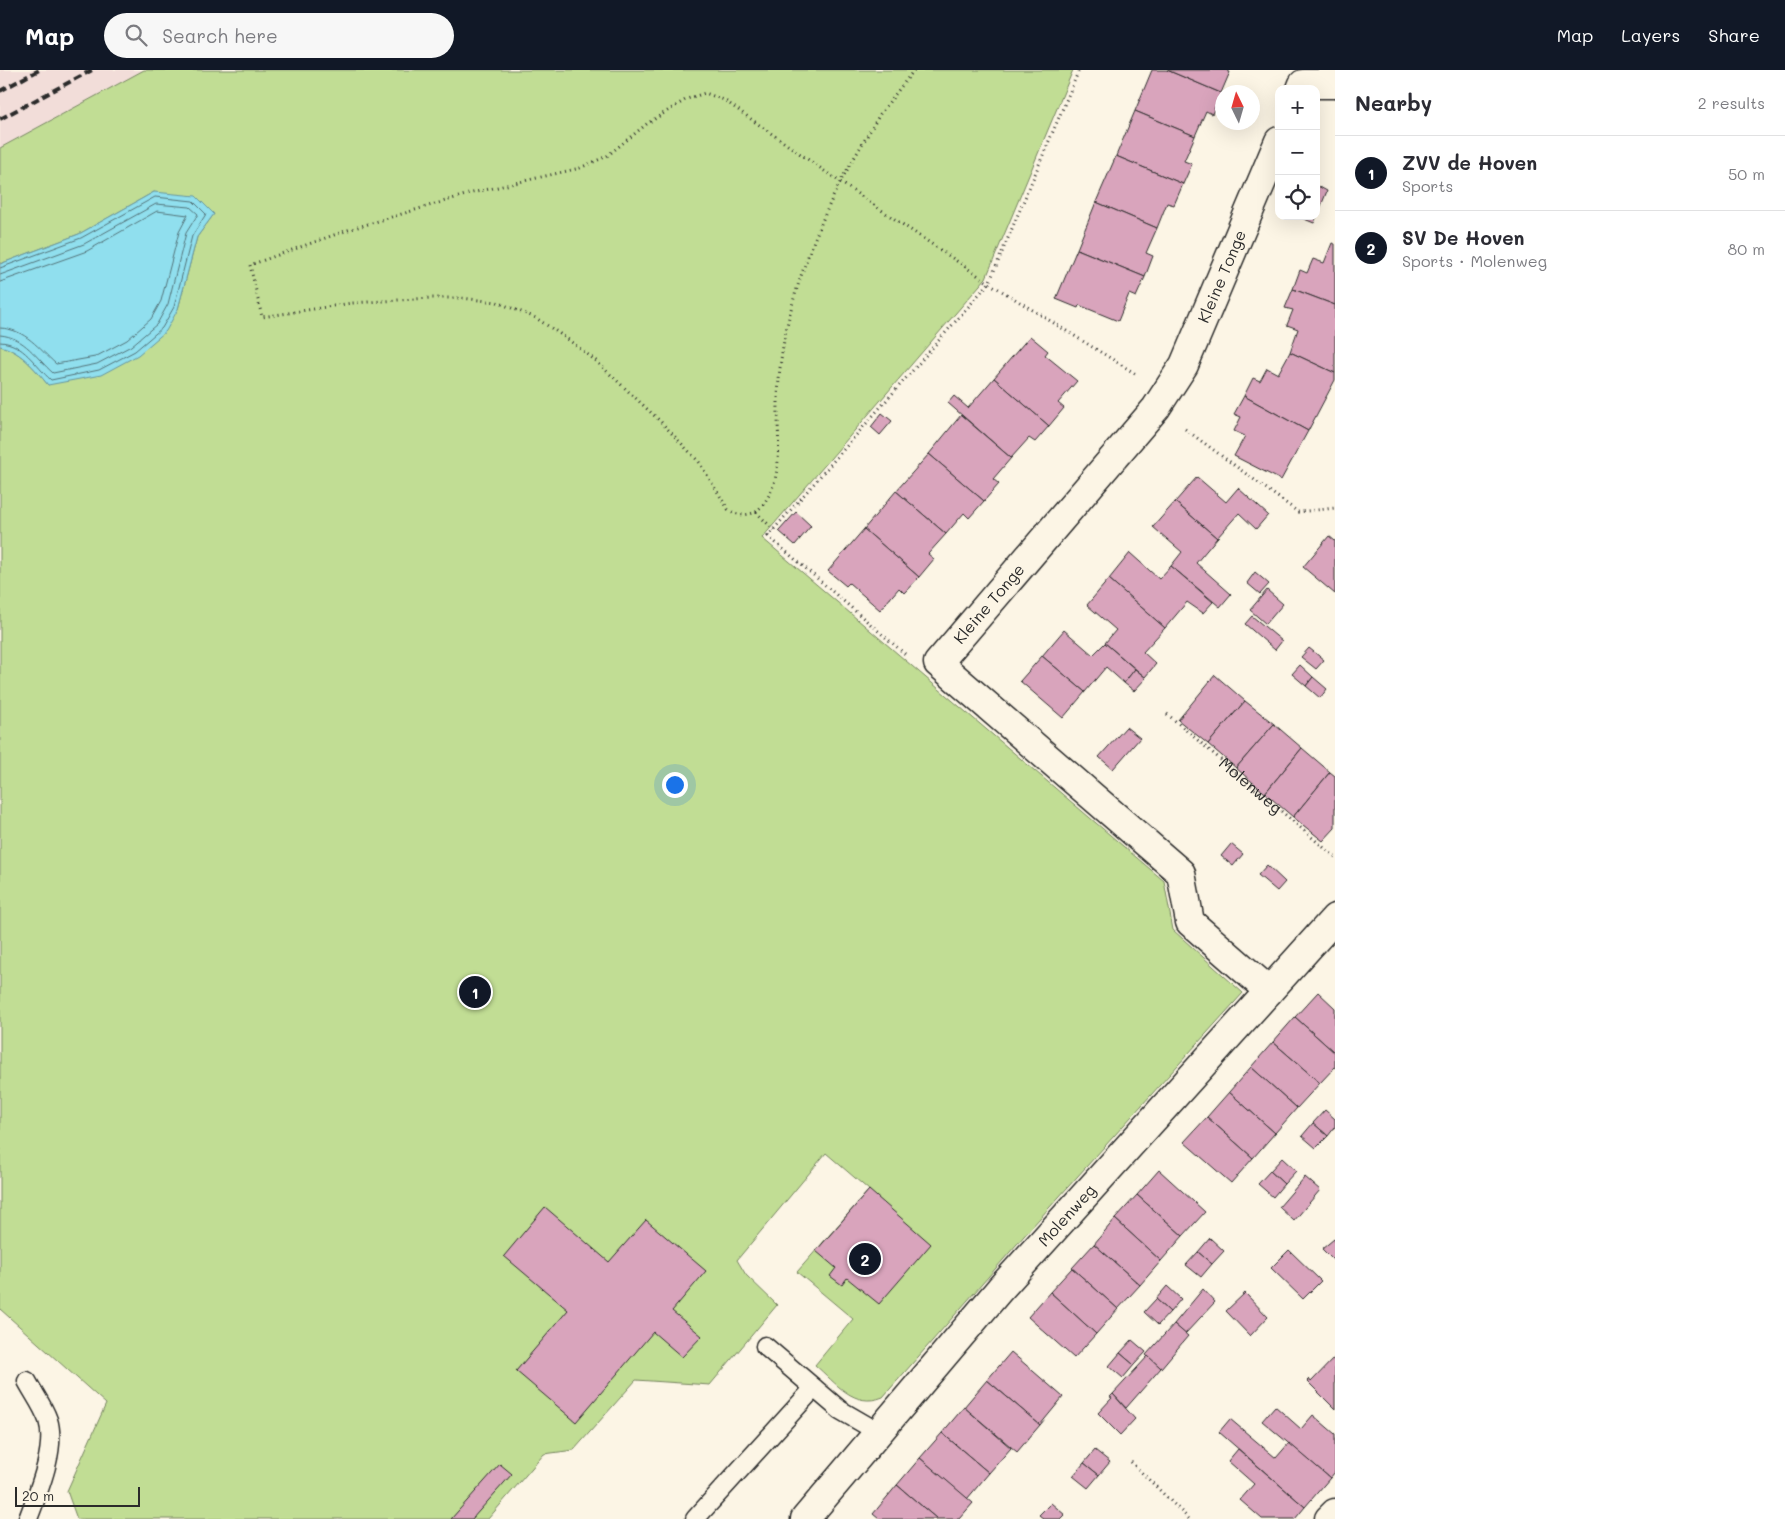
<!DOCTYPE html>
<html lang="en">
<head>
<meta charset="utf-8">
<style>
	:root { --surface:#fff; --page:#f7f7f7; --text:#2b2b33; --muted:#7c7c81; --line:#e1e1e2; --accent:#111827 }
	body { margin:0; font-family:Mali,sans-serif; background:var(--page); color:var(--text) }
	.controls { position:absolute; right:15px; top:15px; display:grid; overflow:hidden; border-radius:10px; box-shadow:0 5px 20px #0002 }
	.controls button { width:45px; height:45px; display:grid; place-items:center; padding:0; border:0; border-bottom:1px solid var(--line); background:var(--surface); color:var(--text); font:25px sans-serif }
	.compass { position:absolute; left:1215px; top:15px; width:45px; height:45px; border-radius:50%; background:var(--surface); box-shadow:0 5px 20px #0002; rotate:355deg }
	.scale { position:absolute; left:15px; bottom:12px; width:125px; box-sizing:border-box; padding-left:5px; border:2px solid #2b2b2b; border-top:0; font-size:14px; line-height:18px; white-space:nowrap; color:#2b2b2b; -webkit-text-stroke:4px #fcf5e5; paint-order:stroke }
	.you { position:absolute; left:674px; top:714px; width:18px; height:18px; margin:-12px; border:4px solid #fff; border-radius:50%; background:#1a73e8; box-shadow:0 0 0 8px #1a73e833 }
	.badge { display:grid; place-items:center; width:32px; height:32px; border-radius:50%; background:var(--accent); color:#fff; font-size:16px; font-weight:700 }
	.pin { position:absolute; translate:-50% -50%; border:2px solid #fff; box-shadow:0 1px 5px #0006 }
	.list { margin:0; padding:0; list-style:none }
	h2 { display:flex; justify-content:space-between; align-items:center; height:65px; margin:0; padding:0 20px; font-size:21px }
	h2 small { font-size:16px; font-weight:400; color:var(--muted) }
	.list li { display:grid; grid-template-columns:32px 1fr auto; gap:15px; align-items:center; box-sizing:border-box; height:75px; padding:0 20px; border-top:1px solid var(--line) }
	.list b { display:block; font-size:19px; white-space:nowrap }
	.list p { margin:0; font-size:16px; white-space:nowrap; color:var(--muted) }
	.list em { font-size:16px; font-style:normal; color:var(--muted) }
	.icon { flex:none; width:28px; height:28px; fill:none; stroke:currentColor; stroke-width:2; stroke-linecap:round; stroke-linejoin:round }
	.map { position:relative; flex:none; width:1335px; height:1449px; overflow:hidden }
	header { display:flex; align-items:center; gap:30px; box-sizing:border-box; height:70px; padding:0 25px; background:var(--accent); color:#fff }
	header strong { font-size:24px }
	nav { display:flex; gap:28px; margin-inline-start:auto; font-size:18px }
	.search { width:350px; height:45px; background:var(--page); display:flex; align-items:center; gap:12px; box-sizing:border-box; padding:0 18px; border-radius:28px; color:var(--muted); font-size:19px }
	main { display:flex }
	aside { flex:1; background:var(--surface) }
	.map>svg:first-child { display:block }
</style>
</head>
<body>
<header>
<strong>Map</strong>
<div class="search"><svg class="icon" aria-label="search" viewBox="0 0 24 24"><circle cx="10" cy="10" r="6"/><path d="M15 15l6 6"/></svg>Search here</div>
<nav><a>Map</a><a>Layers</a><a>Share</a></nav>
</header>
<main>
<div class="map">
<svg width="1335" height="1449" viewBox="0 0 1335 1449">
	<rect width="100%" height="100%" fill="#fcf5e5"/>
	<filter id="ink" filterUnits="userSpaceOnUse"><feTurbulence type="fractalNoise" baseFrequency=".02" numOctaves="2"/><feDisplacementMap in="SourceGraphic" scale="10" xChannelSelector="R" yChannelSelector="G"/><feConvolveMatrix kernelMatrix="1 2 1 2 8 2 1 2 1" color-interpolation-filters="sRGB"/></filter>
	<g filter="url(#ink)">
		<!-- built -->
		<path fill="#f2ddd9" d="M 0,0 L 144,0 L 0,78 Z"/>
		<!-- green -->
		<path fill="#c1dd94" stroke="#768460" d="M 144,0 L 1073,0 L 986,208 L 762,468 L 1164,811 L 1173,860 L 1243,923 L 1031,1158 L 883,1327 C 854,1339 836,1313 815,1295 L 853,1249 L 797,1202 L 869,1120 L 826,1083 L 737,1190 L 746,1205 L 777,1235 L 710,1315 L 636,1310 L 574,1380 L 544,1384 L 488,1449 L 77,1449 L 67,1421 L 106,1334 L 0,1239 L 0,276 C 21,281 35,299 48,315 L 178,239 L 197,167 L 214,144 L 154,122 L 79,164 L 0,194 L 0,78 Z"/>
		<!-- water -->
		<path fill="#90dfee" stroke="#6897a0" d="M 154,122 L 196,126 L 214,144 L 197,167 L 178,239 L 166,261 L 138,285 L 101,305 L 48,315 C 35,299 21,281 0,276 L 0,194 L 79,164 Z"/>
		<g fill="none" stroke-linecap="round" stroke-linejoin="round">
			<!-- shore -->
			<g stroke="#537379" stroke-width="1">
				<path d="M 0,198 L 81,168 L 155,127 L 193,131 L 206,144 L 192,166 L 174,237 L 162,258 L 135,281 L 99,300 L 51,310 C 35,296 24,273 0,272"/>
				<path d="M 0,205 L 84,174 L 156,134 L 190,137 L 198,144 L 186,163 L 168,234 L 157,254 L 131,276 L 97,294 L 53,303 C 36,288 25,267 0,265"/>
				<path d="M 0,212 L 87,181 L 157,141 L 188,145 L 179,162 L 161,231 L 151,249 L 127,270 L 95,287 L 56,294 C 39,279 26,259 0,258"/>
			</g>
		</g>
		<!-- building -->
		<g fill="#d9a4bc" stroke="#2b2b2b">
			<path d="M 1152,0 L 1167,0 L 1221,23 L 1212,44 L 1206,41 L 1195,66 L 1135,41 Z"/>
			<path d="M 1167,0 L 1225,0 L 1230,2 L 1221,23 Z"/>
			<path d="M 1135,41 L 1195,66 L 1184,91 L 1192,94 L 1183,114 L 1116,86 Z"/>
			<path d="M 1116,86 L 1183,114 L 1174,135 L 1167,133 L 1157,158 L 1096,132 Z"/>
			<path d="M 1316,115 L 1327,121 L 1314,153 L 1297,146 L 1316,146 Z"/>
			<path d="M 1096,132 L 1157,158 L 1146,183 L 1153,186 L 1145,207 L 1077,179 Z"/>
			<path d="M 1332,173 L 1335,174 L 1335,235 L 1293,219 L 1300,200 L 1307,203 L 1313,189 L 1324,193 Z"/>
			<path d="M 1077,179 L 1145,207 L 1136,227 L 1129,224 L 1118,251 L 1079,235 L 1078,238 L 1056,229 Z"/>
			<path d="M 1293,219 L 1335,235 L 1335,303 L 1290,282 L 1298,259 L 1287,255 L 1293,240 L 1285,238 Z"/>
			<path d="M 1030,266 L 1048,281 L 1045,285 L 1077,311 L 1058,333 L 1064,338 L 1049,356 L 994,308 Z"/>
			<path d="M 1290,282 L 1335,303 L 1335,310 L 1308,361 L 1244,326 L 1253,308 L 1260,311 L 1267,298 L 1278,304 Z"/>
			<path d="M 994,308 L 1049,356 L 1035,372 L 1029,368 L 1011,388 L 948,333 L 954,326 L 968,338 Z"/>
			<path d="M 1244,326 L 1308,361 L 1281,410 L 1234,386 L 1245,366 L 1234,361 L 1241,347 L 1234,344 Z"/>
			<path d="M 882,343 L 892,351 L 880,365 L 871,357 Z"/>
			<path d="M 961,345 L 1011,388 L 993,409 L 999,414 L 984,431 L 929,384 Z"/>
			<path d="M 929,384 L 984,431 L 969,448 L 964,443 L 946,464 L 896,421 Z"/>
			<path d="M 1197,407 L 1226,432 L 1238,418 L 1268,445 L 1256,459 L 1239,443 L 1217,468 L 1175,432 Z"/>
			<path d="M 896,421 L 946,464 L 928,484 L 934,489 L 919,507 L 864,459 Z"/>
			<path d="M 1175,432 L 1217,468 L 1196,493 L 1231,524 L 1220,537 L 1171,496 L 1182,482 L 1153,457 Z"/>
			<path d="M 796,442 L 811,456 L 795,475 L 779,461 Z"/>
			<path d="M 864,459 L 919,507 L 904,523 L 899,518 L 880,540 L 849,513 L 846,516 L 828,501 Z"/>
			<path d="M 1329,466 L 1335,471 L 1335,524 L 1303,497 Z"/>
			<path d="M 1130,483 L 1159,509 L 1171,496 L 1213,532 L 1203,543 L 1187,532 L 1165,558 L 1109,509 Z"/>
			<path d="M 1255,502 L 1269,514 L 1260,524 L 1247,513 Z"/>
			<path d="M 1109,509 L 1165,558 L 1143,582 L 1156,594 L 1145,607 L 1105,573 L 1116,560 L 1087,535 Z"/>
			<path d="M 1267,520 L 1283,534 L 1266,554 L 1250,540 Z"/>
			<path d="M 1252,546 L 1282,571 L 1275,580 L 1245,554 Z"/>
			<path d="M 1064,560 L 1093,585 L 1105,573 L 1135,599 L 1124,613 L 1106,597 L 1085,622 L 1042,586 Z"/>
			<path d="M 1309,578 L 1324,590 L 1316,599 L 1301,587 Z"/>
			<path d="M 1042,586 L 1085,622 L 1063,648 L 1020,611 Z"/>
			<path d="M 1300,595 L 1313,607 L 1306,616 L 1292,604 Z"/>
			<path d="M 1135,599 L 1146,608 L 1134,621 L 1124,613 Z"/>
			<path d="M 1215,605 L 1245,631 L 1208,674 L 1178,650 Z"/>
			<path d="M 1313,607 L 1327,619 L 1320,628 L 1306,616 Z"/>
			<path d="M 1245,631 L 1274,654 L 1236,698 L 1208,674 Z"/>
			<path d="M 1274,654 L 1302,678 L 1265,723 L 1236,698 Z"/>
			<path d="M 1126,657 L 1140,668 L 1113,699 L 1099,687 Z"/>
			<path d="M 1302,678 L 1330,702 L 1293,747 L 1265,723 Z"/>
			<path d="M 1330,702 L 1335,706 L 1335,758 L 1323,771 L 1293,747 Z"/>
			<path d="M 1231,774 L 1243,784 L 1233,796 L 1221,786 Z"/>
			<path d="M 1267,795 L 1285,812 L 1277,821 L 1258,805 Z"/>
			<path d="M 1318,922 L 1335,938 L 1335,983 L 1295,947 Z"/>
			<path d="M 1295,947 L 1335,983 L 1335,997 L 1320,1013 L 1273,972 Z"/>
			<path d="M 1273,972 L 1320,1013 L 1297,1038 L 1251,997 Z"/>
			<path d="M 1251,997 L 1297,1038 L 1275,1063 L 1229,1022 Z"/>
			<path d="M 1229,1022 L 1275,1063 L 1253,1088 L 1207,1047 Z"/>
			<path d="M 1325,1040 L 1335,1049 L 1335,1057 L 1328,1066 L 1313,1053 Z"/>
			<path d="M 1207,1047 L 1253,1088 L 1231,1113 L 1184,1072 Z"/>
			<path d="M 1313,1053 L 1328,1066 L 1316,1078 L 1302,1066 Z"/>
			<path d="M 1282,1088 L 1296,1101 L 1284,1114 L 1270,1101 Z"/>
			<path d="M 1159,1100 L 1205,1142 L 1183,1166 L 1137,1125 Z"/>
			<path d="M 1270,1101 L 1284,1114 L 1273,1127 L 1258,1114 Z"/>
			<path d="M 1305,1107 L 1320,1120 L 1294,1151 L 1279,1137 Z"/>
			<path d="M 869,1120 L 931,1174 L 879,1234 L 847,1208 L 842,1215 L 830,1206 L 836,1198 L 816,1181 Z"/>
			<path d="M 1137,1125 L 1183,1166 L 1161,1191 L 1115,1149 Z"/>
			<path d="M 545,1137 L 609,1192 L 646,1150 L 706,1201 L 672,1241 L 702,1266 L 682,1287 L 653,1262 L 576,1352 L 516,1301 L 568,1240 L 504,1186 Z"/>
			<path d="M 1115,1149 L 1161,1191 L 1140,1215 L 1094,1174 Z"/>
			<path d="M 1210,1168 L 1224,1181 L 1212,1194 L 1198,1182 Z"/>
			<path d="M 1334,1169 L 1335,1170 L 1335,1192 L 1322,1179 Z"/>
			<path d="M 1094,1174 L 1140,1215 L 1118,1239 L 1072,1198 Z"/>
			<path d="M 1289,1180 L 1321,1211 L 1303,1229 L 1271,1198 Z"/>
			<path d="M 1198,1182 L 1212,1194 L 1201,1207 L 1186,1195 Z"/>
			<path d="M 1072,1198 L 1118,1239 L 1096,1264 L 1050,1222 Z"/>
			<path d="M 1167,1216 L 1181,1229 L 1170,1242 L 1156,1229 Z"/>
			<path d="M 1203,1219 L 1215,1232 L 1185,1264 L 1174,1254 Z"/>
			<path d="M 1050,1222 L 1096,1264 L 1074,1288 L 1028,1247 Z"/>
			<path d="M 1245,1223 L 1268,1247 L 1250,1266 L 1226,1241 Z"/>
			<path d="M 1156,1229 L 1170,1242 L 1158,1255 L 1144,1242 Z"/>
			<path d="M 1174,1254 L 1188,1266 L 1161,1298 L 1146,1285 Z"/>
			<path d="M 1132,1270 L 1146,1282 L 1134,1295 L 1120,1283 Z"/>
			<path d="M 1011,1282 L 1063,1327 L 1040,1355 L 987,1310 Z"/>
			<path d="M 1120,1283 L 1134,1295 L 1123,1308 L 1109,1296 Z"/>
			<path d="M 1148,1286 L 1161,1298 L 1126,1338 L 1113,1324 Z"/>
			<path d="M 1335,1287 L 1335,1339 L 1307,1311 L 1309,1309 L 1311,1312 Z"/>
			<path d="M 987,1310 L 1040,1355 L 1017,1382 L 964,1337 Z"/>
			<path d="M 1113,1324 L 1135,1349 L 1120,1365 L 1098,1343 L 1112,1328 L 1110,1327 Z"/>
			<path d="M 1275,1336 L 1301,1359 L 1313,1345 L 1335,1364 L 1335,1402 L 1330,1408 L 1262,1351 Z"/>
			<path d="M 964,1337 L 1011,1378 L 989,1403 L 942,1363 Z"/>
			<path d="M 1230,1349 L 1276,1388 L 1289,1373 L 1330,1408 L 1305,1437 L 1219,1362 Z"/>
			<path d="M 942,1363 L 989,1403 L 967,1429 L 920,1388 Z"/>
			<path d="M 1238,1379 L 1305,1437 L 1295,1449 L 1262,1449 L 1240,1430 L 1254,1414 L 1228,1391 Z"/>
			<path d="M 1095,1380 L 1110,1392 L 1099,1405 L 1084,1393 Z"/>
			<path d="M 920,1388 L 973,1433 L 959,1449 L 937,1449 L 897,1415 Z"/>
			<path d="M 1084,1393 L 1099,1405 L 1088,1418 L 1073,1406 Z"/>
			<path d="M 500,1394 L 512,1404 L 472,1449 L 451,1449 Z"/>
			<path d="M 897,1415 L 937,1449 L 879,1449 L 873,1444 Z"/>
			<path d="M 1051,1433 L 1065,1445 L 1061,1449 L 1044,1449 L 1039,1445 Z"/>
		</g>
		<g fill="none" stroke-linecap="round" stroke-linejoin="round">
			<!-- service casing -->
			<g stroke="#2b2b2b" stroke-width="21">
				<g id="service">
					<path d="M 765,1276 L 840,1340 L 878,1362"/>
					<path d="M 27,1311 C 34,1324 43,1336 48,1350 C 57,1378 38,1422 28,1449"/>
					<path d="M 695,1449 L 814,1318"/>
				</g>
			</g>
			<!-- minor casing -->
			<g stroke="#2b2b2b" stroke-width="31">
				<g id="minor">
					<path d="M 1301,19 L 1303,14 L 1335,14"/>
					<path id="s2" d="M 1269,921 L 1190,852 L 1181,803 L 938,593 L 1156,338 L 1184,295 L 1279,71"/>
					<path id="s3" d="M 805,1449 L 1000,1219 L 1335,848"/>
					<path d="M 1329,1449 L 1335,1443"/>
				</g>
			</g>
			<!-- path -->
			<g stroke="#2b2b2b" stroke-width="3" stroke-dasharray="1 4" stroke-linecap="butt">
				<path d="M 914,0 L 880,44 L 840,112 L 989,213 L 1136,304"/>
				<path d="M 1185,359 L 1298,442 L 1335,438"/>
				<path d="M 756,442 C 786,415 777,371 778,334 C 778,256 807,181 840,112 L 724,30 L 705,23 L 687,29 L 648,53 L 607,86 L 580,98 L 472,123 L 348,160 L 250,195 L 262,247 L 352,233 L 431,228 L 461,228 L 497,232 L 519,241 L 536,248 L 569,270 L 596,291 L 660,351 L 699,392 L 728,439 C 737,446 745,446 756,442 L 774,460"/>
				<path d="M 905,584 L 768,466 L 989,213 L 1079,0"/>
				<path id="s1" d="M 1167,644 L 1335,787"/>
				<path d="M 1131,1392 L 1189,1449"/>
			</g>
			<!-- service -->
			<use href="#service" stroke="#fcf5e5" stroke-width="18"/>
			<!-- minor -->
			<use href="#minor" stroke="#fcf5e5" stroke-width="28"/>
			<!-- rail -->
			<g stroke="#2b2b2b" stroke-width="4" stroke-dasharray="8 4" stroke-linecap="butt">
				<path d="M 0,21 L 39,0"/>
				<path d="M 0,49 L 92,0"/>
			</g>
		</g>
	</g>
	<g text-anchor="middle" stroke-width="4" stroke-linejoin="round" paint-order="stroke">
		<!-- street labels -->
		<g font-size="16" fill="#2b2b2b" stroke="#fcf5e5">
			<text dy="6" stroke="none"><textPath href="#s2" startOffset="959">Kleine Tonge</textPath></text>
			<text dy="6" stroke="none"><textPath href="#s2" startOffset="554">Kleine Tonge</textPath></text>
			<text dy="6" stroke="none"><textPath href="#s1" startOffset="110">Molenweg</textPath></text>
			<text dy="6" stroke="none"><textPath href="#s3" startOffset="401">Molenweg</textPath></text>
		</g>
	</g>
</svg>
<div class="controls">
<button>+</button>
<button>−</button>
<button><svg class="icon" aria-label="locate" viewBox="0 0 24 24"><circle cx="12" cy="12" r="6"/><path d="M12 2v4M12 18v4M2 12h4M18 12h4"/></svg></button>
</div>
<svg class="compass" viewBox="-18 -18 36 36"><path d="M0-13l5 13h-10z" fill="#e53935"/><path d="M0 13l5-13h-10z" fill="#7c7c81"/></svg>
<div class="scale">20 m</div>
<div class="you"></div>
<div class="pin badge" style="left:475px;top:922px">1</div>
<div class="pin badge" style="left:865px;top:1189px">2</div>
</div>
<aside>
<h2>Nearby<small>2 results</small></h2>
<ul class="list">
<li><span class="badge">1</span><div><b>ZVV de Hoven</b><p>Sports</p></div><em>50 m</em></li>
<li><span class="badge">2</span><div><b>SV De Hoven</b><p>Sports · Molenweg</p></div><em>80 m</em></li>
</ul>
</aside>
</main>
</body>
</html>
